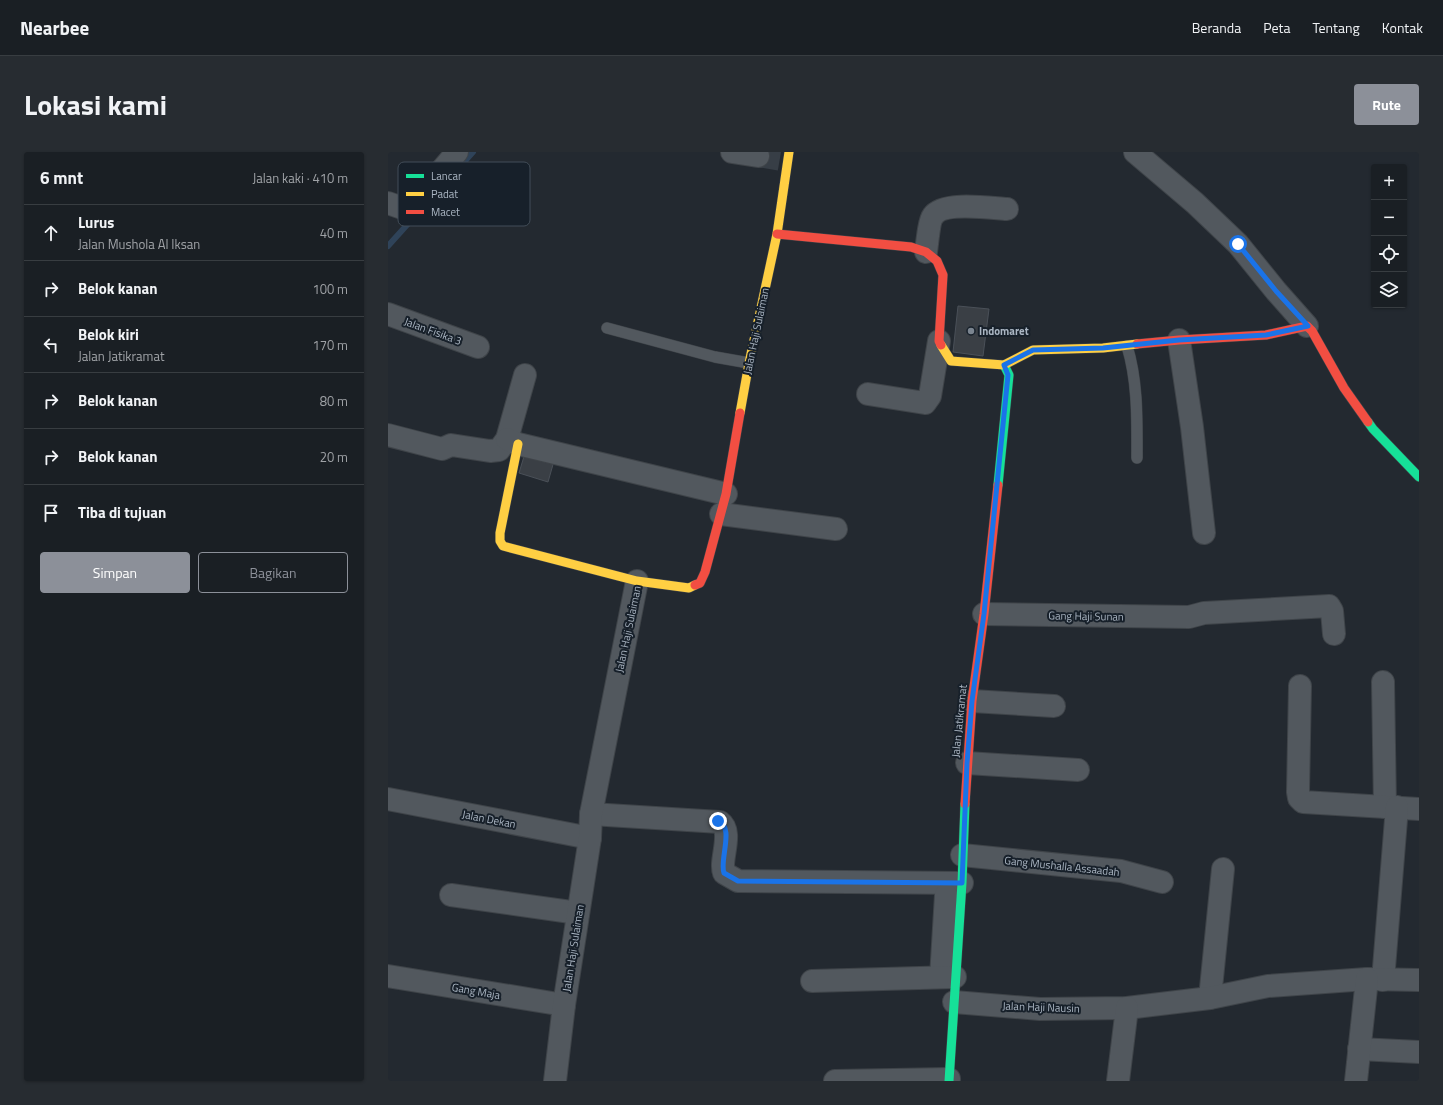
<!DOCTYPE html>
<html lang="id">
<head>
<meta charset="utf-8">
<style>
	:root { --surface:#1a1f24; --page:#272c31; --text:#f1f3f6; --muted:#9fa2a6; --line:#383d41; --accent:#8c9099 }
	body { margin:0; font-family:"Titillium Web",sans-serif; background:var(--page); color:var(--text) }
	.controls { position:absolute; right:12px; top:12px; display:grid; overflow:hidden; border-radius:4px; box-shadow:0 1px 3px #0004 }
	.controls button { width:36px; height:36px; display:grid; place-items:center; padding:0; border:0; border-bottom:1px solid var(--line); background:var(--surface); color:var(--text); font:20px sans-serif }
	.stop { position:absolute; width:12px; height:12px; margin:-9px; border:3px solid #1a73e8; border-radius:50%; background:#fff }
	.stop.end { background:#1a73e8; border-color:#fff; box-shadow:0 1px 4px #0008 }
	.list { margin:0; padding:0; list-style:none }
	h2 { display:flex; justify-content:space-between; align-items:center; height:52px; margin:0; padding:0 16px; font-size:17px }
	h2 small { font-size:13px; font-weight:400; color:var(--muted) }
	.list li { display:grid; grid-template-columns:26px 1fr auto; gap:12px; align-items:center; box-sizing:border-box; height:56px; padding:0 16px; border-top:1px solid var(--line) }
	.list b { display:block; font-size:15px; white-space:nowrap }
	.list p { margin:0; font-size:13px; white-space:nowrap; color:var(--muted) }
	.list em { font-size:13px; font-style:normal; color:var(--muted) }
	.actions { display:flex; gap:8px; padding:12px 16px }
	.actions a { flex:1; padding:9px 0; border:1px solid var(--accent); border-radius:4px; text-align:center; font-size:14px; color:var(--accent) }
	.actions .main { background:var(--accent); color:#fff }
	.icon { flex:none; width:22px; height:22px; fill:none; stroke:currentColor; stroke-width:2; stroke-linecap:round; stroke-linejoin:round }
	.map { position:relative; flex:none; width:1031px; height:929px; overflow:hidden; border-radius:4px }
	header { display:flex; align-items:center; gap:24px; box-sizing:border-box; height:56px; padding:0 20px; background:var(--surface); border-bottom:1px solid var(--line) }
	header strong { font-size:19px }
	nav { display:flex; gap:22px; margin-inline-start:auto; font-size:14px }
	.intro { display:flex; align-items:center; justify-content:space-between; box-sizing:border-box; height:96px; padding:0 24px }
	h1 { margin:0; font-size:28px }
	.button { padding:10px 18px; border-radius:4px; background:var(--accent); color:#fff; font-size:14px; font-weight:700 }
	main { display:flex; gap:24px; padding:0 24px }
	aside { flex:1; background:var(--surface); border-radius:4px; box-shadow:0 1px 3px #0004 }
	.map>svg:first-child { display:block }
</style>
</head>
<body>
<header>
<strong>Nearbee</strong>
<nav><a>Beranda</a><a>Peta</a><a>Tentang</a><a>Kontak</a></nav>
</header>
<div class="intro"><h1>Lokasi kami</h1><a class="button">Rute</a></div>
<main>
<aside>
<h2>6 mnt<small>Jalan kaki · 410 m</small></h2>
<ul class="list">
<li><svg class="icon" aria-label="ahead" viewBox="0 0 24 24"><path d="M12 20V5M6 11l6-6 6 6"/></svg><div><b>Lurus</b><p>Jalan Mushola Al Iksan</p></div><em>40 m</em></li>
<li><svg class="icon" aria-label="right" viewBox="0 0 24 24"><path d="M7 20v-9h11M14 6l5 5-5 5"/></svg><div><b>Belok kanan</b></div><em>100 m</em></li>
<li><svg class="icon" aria-label="left" viewBox="0 0 24 24"><path d="M17 20v-9H6M10 6l-5 5 5 5"/></svg><div><b>Belok kiri</b><p>Jalan Jatikramat</p></div><em>170 m</em></li>
<li><svg class="icon" aria-label="right" viewBox="0 0 24 24"><path d="M7 20v-9h11M14 6l5 5-5 5"/></svg><div><b>Belok kanan</b></div><em>80 m</em></li>
<li><svg class="icon" aria-label="right" viewBox="0 0 24 24"><path d="M7 20v-9h11M14 6l5 5-5 5"/></svg><div><b>Belok kanan</b></div><em>20 m</em></li>
<li><svg class="icon" aria-label="arrive" viewBox="0 0 24 24"><path d="M6 21V4h12l-3 4 3 4H6"/></svg><div><b>Tiba di tujuan</b></div></li>
</ul>
<div class="actions"><a class="main">Simpan</a><a>Bagikan</a></div>
</aside>
<div class="map">
<svg width="1031" height="929" viewBox="0 0 1031 929">
	<rect width="100%" height="100%" fill="#232930"/>
	<g fill="none" stroke-linecap="round" stroke-linejoin="round">
		<!-- stream -->
		<g stroke="#2f4359" stroke-width="6">
			<path d="M 59,29 L 85,0"/>
			<path d="M 0,94 L 27,64"/>
		</g>
	</g>
	<!-- building -->
	<g fill="#3a3f45" stroke="#4a5058">
		<path d="M 570,154 L 601,157 L 595,204 L 565,200 Z"/>
		<path d="M 137,301 L 166,309 L 160,330 L 131,321 Z"/>
	</g>
	<g fill="none" stroke-linecap="round" stroke-linejoin="round">
		<!-- street-tunnel -->
		<path stroke="#373e46" stroke-width="22" stroke-dasharray="22 11" stroke-linecap="butt" d="M 370,4 L 399,9"/>
		<!-- lane casing -->
		<g stroke="#3f4449" stroke-width="12">
			<g id="lane">
				<path d="M 219,176 L 327,205 L 361,211"/>
				<path d="M 739,194 C 750,230 749,268 749,306"/>
			</g>
		</g>
		<!-- street casing -->
		<g stroke="#3f4449" stroke-width="24">
			<g id="street">
				<path d="M 344,0 L 370,4"/>
				<path d="M 747,0 L 807,51 L 850,92 L 888,139 L 919,174"/>
				<path d="M 0,51 L 20,58 L 69,0"/>
				<path d="M 538,100 C 539,93 541,69 545,64 C 555,49 602,56 619,57"/>
				<path d="M 0,162 L 90,195"/>
				<path d="M 791,188 L 804,275 L 816,381"/>
				<path d="M 480,242 L 537,251 L 542,244 L 551,189"/>
				<path d="M 0,283 L 54,297 L 63,293 L 102,299 L 111,298 L 119,287 L 137,223"/>
				<path d="M 119,287 L 130,292 L 338,342"/>
				<path d="M 333,362 L 448,377"/>
				<path d="M 596,462 L 801,465 L 816,461 L 941,454 L 944,459 L 946,482"/>
				<path d="M 995,530 L 997,655"/>
				<path d="M 912,534 L 910,640 L 911,646 L 915,650 L 1031,657"/>
				<path d="M 584,549 L 666,554"/>
				<path d="M 579,611 L 690,618"/>
				<path d="M 0,647 L 202,686"/>
				<path d="M 203,662 L 332,670 C 346,680 331,708 336,721 L 350,729 L 574,731"/>
				<path d="M 574,703 L 733,719 L 774,730"/>
				<path d="M 63,743 L 190,761"/>
				<path d="M 0,824 L 176,853"/>
				<path d="M 553,825 L 558,743"/>
				<path d="M 995,828 L 1009,655"/>
				<path d="M 424,829 L 567,825"/>
				<path d="M 822,846 L 835,717"/>
				<path d="M 566,850 L 652,857 L 739,856 L 822,846 L 880,834 L 979,827 L 1031,828"/>
				<path d="M 971,897 L 1031,900"/>
				<path d="M 167,929 L 176,853 L 202,686 L 203,662 L 249,429"/>
				<path d="M 447,929 L 561,927"/>
				<path d="M 730,929 L 739,856"/>
				<path d="M 968,929 L 979,827"/>
			</g>
		</g>
		<!-- fast casing -->
		<g stroke="#3f4449" stroke-width="10">
			<g id="fast">
				<path d="M 980,270 L 985,277 L 1031,325"/>
				<path d="M 610,333 L 621,223 L 616,213"/>
				<path d="M 561,929 L 574,731 L 577,652"/>
			</g>
		</g>
		<!-- slow casing -->
		<g stroke="#3f4449" stroke-width="10">
			<g id="slow">
				<path d="M 553,193 L 563,209 L 616,213 L 645,198 L 715,196 L 749,192"/>
				<path d="M 352,261 L 361,211 L 389,82 L 401,0"/>
				<path d="M 130,292 L 112,381 L 112,389 L 115,394 L 249,429 L 301,436 L 307,433"/>
			</g>
		</g>
		<!-- jam casing -->
		<g stroke="#3f4449" stroke-width="10">
			<g id="jam">
				<path d="M 389,82 L 523,95 L 538,100 L 549,109 L 555,123 L 551,189 L 553,193"/>
				<path d="M 749,192 L 791,188 L 878,183 L 919,174 L 924,179 L 956,236 L 980,270"/>
				<path d="M 307,433 L 312,431 L 317,420 L 338,342 L 352,261"/>
				<path d="M 577,652 L 584,549 L 596,462 L 610,333"/>
			</g>
		</g>
		<!-- lane -->
		<use href="#lane" stroke="#52585e" stroke-width="11"/>
		<!-- street -->
		<use href="#street" stroke="#52585e" stroke-width="22"/>
		<!-- fast -->
		<use href="#fast" stroke="#16e098" stroke-width="9"/>
		<!-- slow -->
		<use href="#slow" stroke="#ffcf43" stroke-width="9"/>
		<!-- jam -->
		<use href="#jam" stroke="#f24e42" stroke-width="9"/>
	</g>
	<g fill="none" stroke-linecap="round" stroke-linejoin="round">
		<!-- route -->
		<path stroke="#1a73e8" stroke-width="5" d="M 330,669 C 347,674 331,709 336,721 L 350,729 L 574,731 L 579,611 L 584,549 L 596,462 L 620,223 L 616,213 L 645,198 L 715,196 L 791,188 L 878,183 L 920,174 L 888,139 L 850,92"/>
	</g>
	<!-- markers -->
	<circle fill="#7b8590" stroke="#17202a" stroke-width="1.5" cx="583" cy="179" r="4"/>
	<g text-anchor="middle" stroke-width="4" stroke-linejoin="round" paint-order="stroke">
		<!-- street labels -->
		<g font-size="11" fill="#abb6c3" stroke="#17202a">
			<text transform="translate(45 179) rotate(20)" y="4">Jalan Fisika 3</text>
			<text transform="translate(368 179) rotate(-78)" y="4">Jalan Haji Sulaiman</text>
			<text transform="translate(698 464) rotate(1)" y="4">Gang Haji Sunan</text>
			<text transform="translate(240 477) rotate(-78)" y="4">Jalan Haji Sulaiman</text>
			<text transform="translate(571 569) rotate(-84)" y="4">Jalan Jatikramat</text>
			<text transform="translate(101 667) rotate(11)" y="4">Jalan Dekan</text>
			<text transform="translate(674 714) rotate(6)" y="4">Gang Mushalla Assaadah</text>
			<text transform="translate(185 796) rotate(-81)" y="4">Jalan Haji Sulaiman</text>
			<text transform="translate(88 839) rotate(10)" y="4">Gang Maja</text>
			<text transform="translate(653 855) rotate(2)" y="4">Jalan Haji Nausin</text>
		</g>
		<!-- poi labels -->
		<g font-size="11" font-weight="bold" fill="#abb6c3" stroke="#17202a" text-anchor="start">
			<text x="591" y="183">Indomaret</text>
		</g>
	</g>
	<!-- legend -->
	<rect x="10" y="10" width="132" height="64" rx="6" fill="#17202a" stroke="#434d58" stroke-width="1"/>
	<rect x="18" y="22" width="18" height="4" fill="#16e098"/>
	<rect x="18" y="40" width="18" height="4" fill="#ffcf43"/>
	<rect x="18" y="58" width="18" height="4" fill="#f24e42"/>
	<g font-size="11" fill="#abb6c3">
		<text x="43" y="28">Lancar</text>
		<text x="43" y="46">Padat</text>
		<text x="43" y="64">Macet</text>
	</g>
</svg>
<div class="controls">
<button>+</button>
<button>−</button>
<button><svg class="icon" aria-label="locate" viewBox="0 0 24 24"><circle cx="12" cy="12" r="6"/><path d="M12 2v4M12 18v4M2 12h4M18 12h4"/></svg></button>
<button><svg class="icon" aria-label="layers" viewBox="0 0 24 24"><path d="M12 4l9 5-9 5-9-5zM3 14l9 5 9-5"/></svg></button>
</div>
<div class="stop" style="left:850px;top:92px"></div>
<div class="stop end" style="left:330px;top:669px"></div>
</div>
</main>
</body>
</html>
